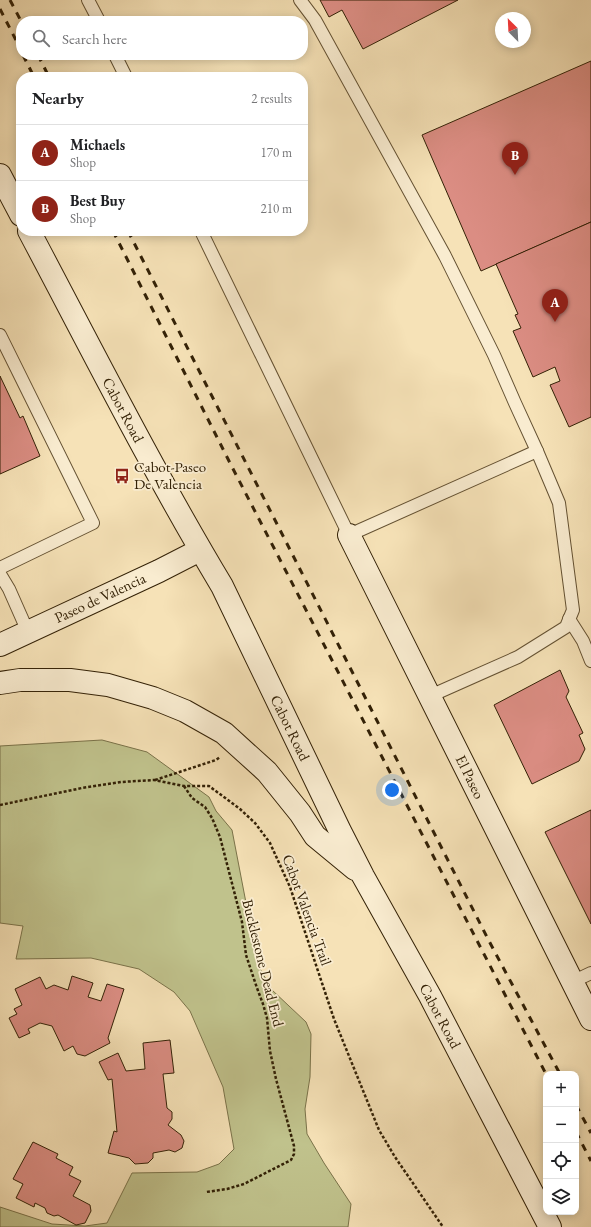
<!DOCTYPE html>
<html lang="en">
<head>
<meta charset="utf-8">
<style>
	:root { --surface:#fff; --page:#f2f2f2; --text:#202124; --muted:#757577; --line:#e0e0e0; --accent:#8f2418 }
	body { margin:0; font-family:"EB Garamond",serif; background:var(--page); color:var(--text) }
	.controls { position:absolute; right:12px; bottom:12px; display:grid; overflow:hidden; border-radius:8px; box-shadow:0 2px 10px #0003 }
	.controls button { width:36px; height:36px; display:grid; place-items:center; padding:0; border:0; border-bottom:1px solid var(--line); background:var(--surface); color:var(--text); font:20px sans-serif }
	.compass { position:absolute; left:495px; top:12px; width:36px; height:36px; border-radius:50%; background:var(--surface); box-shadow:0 2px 10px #0003; rotate:336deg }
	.you { position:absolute; left:392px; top:790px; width:14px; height:14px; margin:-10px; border:3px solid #fff; border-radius:50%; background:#1a73e8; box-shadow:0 0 0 6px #1a73e833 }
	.badge { display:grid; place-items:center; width:26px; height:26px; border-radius:50%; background:var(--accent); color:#fff; font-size:13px; font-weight:700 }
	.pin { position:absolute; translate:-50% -33px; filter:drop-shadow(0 1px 2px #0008) }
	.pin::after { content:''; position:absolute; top:21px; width:14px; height:12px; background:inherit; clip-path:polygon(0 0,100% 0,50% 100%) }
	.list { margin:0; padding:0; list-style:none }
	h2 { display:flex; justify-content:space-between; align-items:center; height:52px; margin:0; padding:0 16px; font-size:17px }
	h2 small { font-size:13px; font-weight:400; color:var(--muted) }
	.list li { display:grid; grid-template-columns:26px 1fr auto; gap:12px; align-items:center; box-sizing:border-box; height:56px; padding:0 16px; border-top:1px solid var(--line) }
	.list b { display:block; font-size:15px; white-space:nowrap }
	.list p { margin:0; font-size:13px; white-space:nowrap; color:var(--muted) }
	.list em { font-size:13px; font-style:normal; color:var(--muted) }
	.icon { flex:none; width:22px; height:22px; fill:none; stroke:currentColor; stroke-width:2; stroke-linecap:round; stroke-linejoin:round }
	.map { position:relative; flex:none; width:591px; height:1227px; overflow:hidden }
	.search { position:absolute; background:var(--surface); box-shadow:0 2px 10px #0003; left:16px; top:16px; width:292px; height:44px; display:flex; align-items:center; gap:10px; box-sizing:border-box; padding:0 14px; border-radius:16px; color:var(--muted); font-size:15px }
	.panel { position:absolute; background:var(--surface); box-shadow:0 2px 10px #0003; left:16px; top:72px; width:292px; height:164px; border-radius:16px }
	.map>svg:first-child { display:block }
</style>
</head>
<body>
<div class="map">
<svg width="591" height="1227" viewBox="0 0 591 1227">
	<rect width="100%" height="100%" fill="#f6e2b7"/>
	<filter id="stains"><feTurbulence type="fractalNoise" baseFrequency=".005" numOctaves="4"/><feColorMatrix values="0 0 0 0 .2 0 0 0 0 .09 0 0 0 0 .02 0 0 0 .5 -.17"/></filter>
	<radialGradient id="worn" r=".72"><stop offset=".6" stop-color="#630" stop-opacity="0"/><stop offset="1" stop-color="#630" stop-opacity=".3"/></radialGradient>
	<!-- green -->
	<path fill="#c0c28c" stroke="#7a7249" d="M 102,740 L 147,752 L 209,797 L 216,811 L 232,830 L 258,965 L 272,990 L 306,1022 L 311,1034 L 310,1077 L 305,1109 L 307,1134 L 324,1163 L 351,1204 L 348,1227 L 0,1227 L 0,1207 L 52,1224 L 85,1226 L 107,1223 L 132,1173 L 197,1172 L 219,1164 L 234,1149 L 223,1087 L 190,1011 L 174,992 L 139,969 L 91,958 L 16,959 L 23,926 L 0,923 L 0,746 Z"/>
	<!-- building -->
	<g fill="#db8d83" stroke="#332106">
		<path d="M 320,0 L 458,0 L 363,49 L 342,10 L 329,17 Z"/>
		<path d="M 591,61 L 591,222 L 481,271 L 422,135 Z"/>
		<path d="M 591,222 L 591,417 L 569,427 L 550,385 L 560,381 L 555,367 L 533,377 L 513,331 L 521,328 L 515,315 L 518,314 L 496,264 Z"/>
		<path d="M 0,376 L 20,418 L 23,416 L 40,456 L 0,474 Z"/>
		<path d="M 560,670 L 569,691 L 566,697 L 583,733 L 579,735 L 585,749 L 579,761 L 532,784 L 494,705 Z"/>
		<path d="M 591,810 L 591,924 L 545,832 Z"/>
		<path d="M 72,976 L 93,983 L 88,997 L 101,1001 L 107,984 L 124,989 L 108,1038 L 110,1043 L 85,1056 L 77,1054 L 73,1046 L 64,1051 L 52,1026 L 40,1023 L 28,1029 L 30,1033 L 19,1038 L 9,1018 L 17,1014 L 14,1009 L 22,1005 L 15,989 L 40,977 L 46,989 L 54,985 L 68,990 Z"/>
		<path d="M 170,1040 L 174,1073 L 163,1074 L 167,1108 L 172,1112 L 172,1119 L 168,1125 L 181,1135 L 184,1141 L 182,1148 L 175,1152 L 169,1150 L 153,1153 L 153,1158 L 148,1163 L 135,1164 L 129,1158 L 108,1153 L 114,1131 L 117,1132 L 112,1079 L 108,1080 L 99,1062 L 118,1053 L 126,1071 L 145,1069 L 143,1043 Z"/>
		<path d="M 33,1142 L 58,1154 L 56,1158 L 73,1167 L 69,1175 L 81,1181 L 73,1196 L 90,1205 L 91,1211 L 85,1223 L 76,1225 L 58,1215 L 54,1216 L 47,1213 L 45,1208 L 35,1203 L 34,1207 L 16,1198 L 23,1184 L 13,1179 Z"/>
	</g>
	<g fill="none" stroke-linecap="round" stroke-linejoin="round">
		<!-- lane casing -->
		<g stroke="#645132" stroke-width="14">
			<g id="lane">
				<path d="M 88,0 L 99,21"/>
				<path d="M 300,0 L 315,20 L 445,256 L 494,355 L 515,403 L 537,451"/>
				<path d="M 115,55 L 126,77"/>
				<path d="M 201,231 L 349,535 L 537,451 L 559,503 L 573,610 L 566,627 L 518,657 L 430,696"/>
				<path d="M 0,335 L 93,523 L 0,568"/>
				<path d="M 0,574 L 9,589 L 28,632"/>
				<path d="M 569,619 L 583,641 L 591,661"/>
				<path d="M 572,982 L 591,973"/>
			</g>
		</g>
		<!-- secondary casing -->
		<g stroke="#332106" stroke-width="24">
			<g id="secondary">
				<path d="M 0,175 L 21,215"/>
				<path d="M 29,231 C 92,350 153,471 222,586 L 340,831 L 363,876 L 430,996 L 550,1227"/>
				<path d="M 349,535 L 591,1019"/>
				<path d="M 0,645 L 159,571 L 200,550"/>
				<path d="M 0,683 L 20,680 L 70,680 L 108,685 L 153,698 L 185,711 L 224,733 L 267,772 L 300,813 L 315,836 L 355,869"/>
			</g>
		</g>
		<!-- path -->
		<g stroke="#332106" stroke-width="2.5" stroke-dasharray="3 2" stroke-linecap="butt">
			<path d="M 155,780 L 216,760 L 220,757"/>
			<path d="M 184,786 L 192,798 L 205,807 L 212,818 L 220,837 L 242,922 L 246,955 L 257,988 L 263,1004 L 267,1018 L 270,1051 L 276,1079 L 294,1146 L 294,1154 L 291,1160 L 244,1184 L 227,1189 L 206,1192"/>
			<path d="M 0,805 L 82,788 L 121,782 L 154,780 L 184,786 L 209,786 L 240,809 L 255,823 L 270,843 L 290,887 L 334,1019 L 379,1130 L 395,1157 L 443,1227"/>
		</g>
		<!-- lane -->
		<use href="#lane" stroke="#f9ecd0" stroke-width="12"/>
		<!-- secondary -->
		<use href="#secondary" stroke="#f9ecd0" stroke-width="22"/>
		<!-- rail -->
		<g stroke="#332106" stroke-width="3" stroke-dasharray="7 7" stroke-linecap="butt">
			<path d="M 10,0 L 21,21"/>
			<path d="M 0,9 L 21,50"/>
			<path d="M 23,55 L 34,77"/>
			<path d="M 38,55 L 49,77"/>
			<path d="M 113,231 L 230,463 L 546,1074"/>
			<path d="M 128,231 L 489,941 L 560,1074"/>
			<path d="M 576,1105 L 591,1133"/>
			<path d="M 576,1132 L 591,1161"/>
		</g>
	</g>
	<!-- icons -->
	<defs>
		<g id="bus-bare" transform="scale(1.2)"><path d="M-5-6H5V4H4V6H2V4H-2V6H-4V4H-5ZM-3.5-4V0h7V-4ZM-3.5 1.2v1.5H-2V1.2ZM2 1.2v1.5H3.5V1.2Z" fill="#8f2418" stroke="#f9ecd0" stroke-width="2.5" paint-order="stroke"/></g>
	</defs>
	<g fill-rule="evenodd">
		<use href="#bus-bare" x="122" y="476"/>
	</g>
	<g text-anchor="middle" stroke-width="3.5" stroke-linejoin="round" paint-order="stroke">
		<!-- street labels -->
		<g font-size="15" fill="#332106" stroke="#f9ecd0">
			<text transform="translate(123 410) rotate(62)" y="5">Cabot Road</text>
			<text transform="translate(100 598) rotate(-25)" y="5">Paseo de Valencia</text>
			<text transform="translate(290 728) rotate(64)" y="5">Cabot Road</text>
			<text transform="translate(470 777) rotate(64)" y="5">El Paseo</text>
			<text transform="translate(307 910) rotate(70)" y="5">Cabot Valencia Trail</text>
			<text transform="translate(263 963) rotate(76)" y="5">Bucklestone Dead End</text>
			<text transform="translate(440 1016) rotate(62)" y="5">Cabot Road</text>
		</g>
		<!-- poi labels -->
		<g font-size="15" fill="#332106" stroke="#f9ecd0" text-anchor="start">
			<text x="134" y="472">Cabot-Paseo<tspan x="134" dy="17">De Valencia</tspan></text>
		</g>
	</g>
	<rect width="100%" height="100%" filter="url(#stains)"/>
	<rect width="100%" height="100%" fill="url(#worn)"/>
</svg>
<div class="controls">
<button>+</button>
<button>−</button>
<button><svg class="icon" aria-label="locate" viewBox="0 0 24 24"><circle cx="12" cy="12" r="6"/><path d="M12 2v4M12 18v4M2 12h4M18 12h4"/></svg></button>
<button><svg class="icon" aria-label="layers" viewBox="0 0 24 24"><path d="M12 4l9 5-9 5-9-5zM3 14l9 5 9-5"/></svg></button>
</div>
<svg class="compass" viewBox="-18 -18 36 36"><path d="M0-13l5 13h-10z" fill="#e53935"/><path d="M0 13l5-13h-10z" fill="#757577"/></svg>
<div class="you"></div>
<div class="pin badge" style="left:555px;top:322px">A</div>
<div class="pin badge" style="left:515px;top:175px">B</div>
<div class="search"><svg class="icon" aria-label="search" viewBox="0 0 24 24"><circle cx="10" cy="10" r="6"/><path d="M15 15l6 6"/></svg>Search here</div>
<section class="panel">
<h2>Nearby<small>2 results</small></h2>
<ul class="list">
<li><span class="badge">A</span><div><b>Michaels</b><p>Shop</p></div><em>170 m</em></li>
<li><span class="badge">B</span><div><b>Best Buy</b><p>Shop</p></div><em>210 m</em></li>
</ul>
</section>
</div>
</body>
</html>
